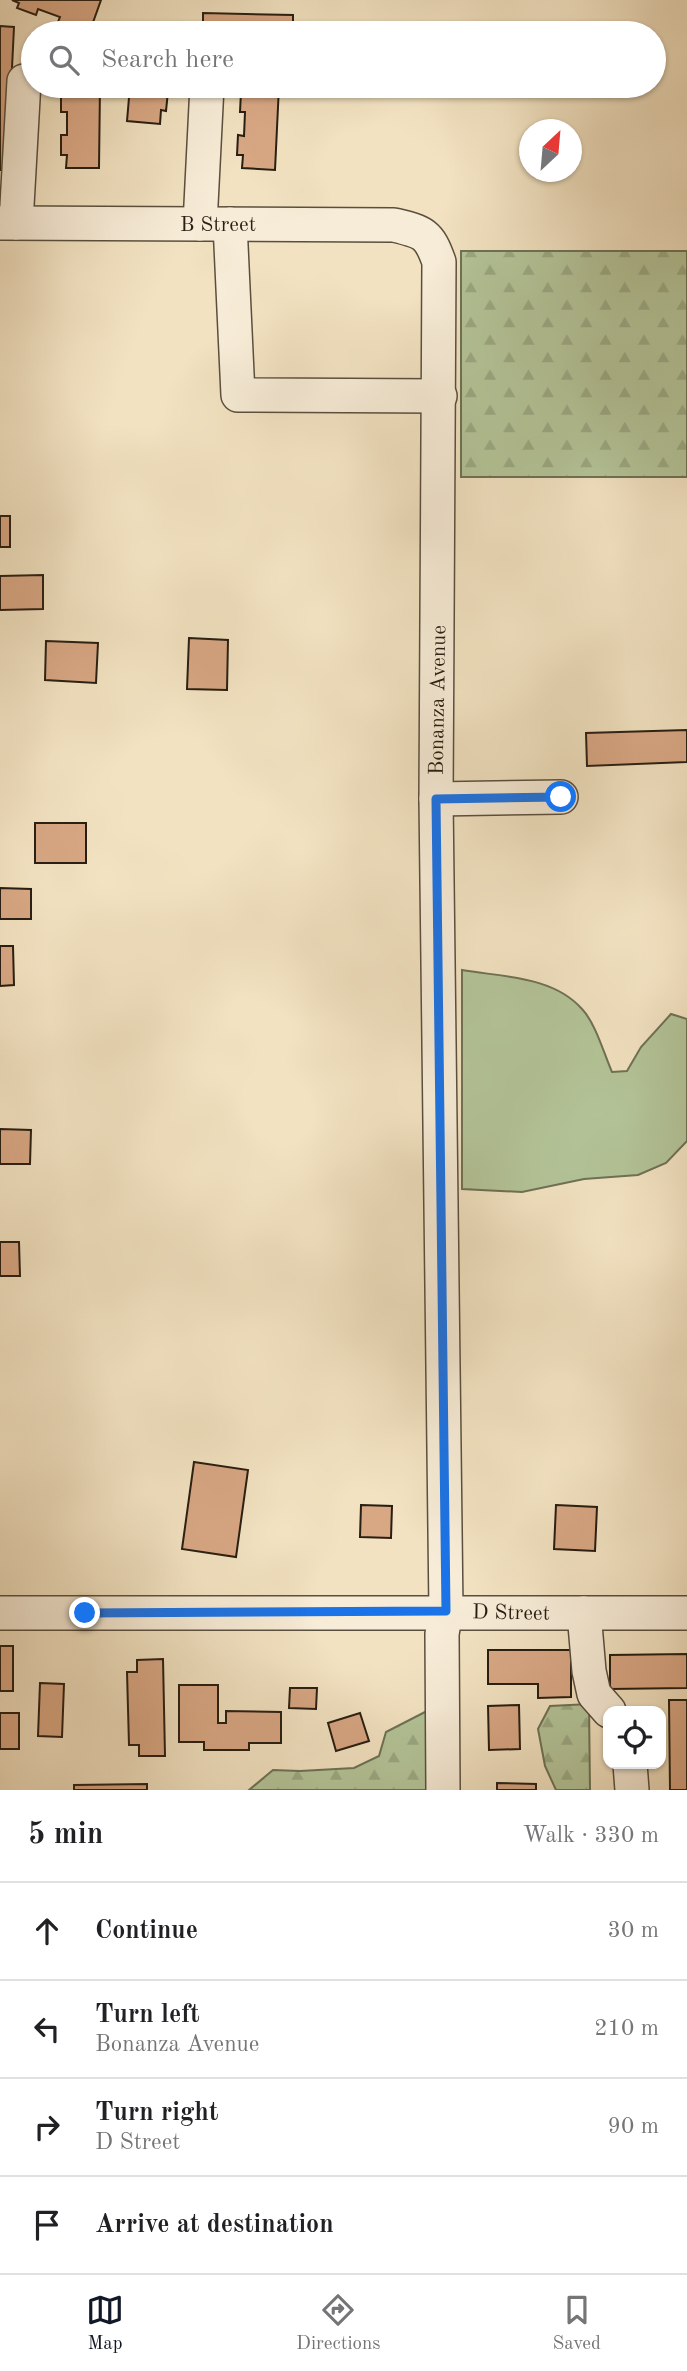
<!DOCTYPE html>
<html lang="en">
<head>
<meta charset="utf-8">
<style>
	:root { --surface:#fff; --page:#f2f2f2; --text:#202124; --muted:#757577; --line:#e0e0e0; --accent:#111827 }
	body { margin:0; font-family:"Old Standard TT",serif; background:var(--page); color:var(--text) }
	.controls { position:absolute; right:21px; bottom:21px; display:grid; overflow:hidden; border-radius:14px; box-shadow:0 2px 5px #0004 }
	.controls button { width:63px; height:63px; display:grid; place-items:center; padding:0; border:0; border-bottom:2px solid var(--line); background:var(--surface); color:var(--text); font:35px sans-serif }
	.compass { position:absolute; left:519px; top:119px; width:63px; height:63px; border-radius:50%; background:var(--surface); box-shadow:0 2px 5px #0004; rotate:26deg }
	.stop { position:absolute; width:21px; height:21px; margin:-16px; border:5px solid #1a73e8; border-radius:50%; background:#fff }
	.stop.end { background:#1a73e8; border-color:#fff; box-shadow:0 2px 7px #0008 }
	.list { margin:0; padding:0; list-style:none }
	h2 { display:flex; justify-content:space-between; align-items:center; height:91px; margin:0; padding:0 28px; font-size:30px }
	h2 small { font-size:23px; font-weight:400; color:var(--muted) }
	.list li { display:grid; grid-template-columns:46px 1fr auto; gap:21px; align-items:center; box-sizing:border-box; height:98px; padding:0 28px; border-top:2px solid var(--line) }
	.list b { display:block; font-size:26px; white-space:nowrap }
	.list p { margin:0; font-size:23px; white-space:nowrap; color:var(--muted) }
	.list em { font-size:23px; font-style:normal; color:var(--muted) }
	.icon { flex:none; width:38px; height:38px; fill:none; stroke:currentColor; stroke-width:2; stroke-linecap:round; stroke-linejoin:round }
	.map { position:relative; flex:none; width:687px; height:1790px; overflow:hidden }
	.search { position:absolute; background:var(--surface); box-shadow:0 2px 5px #0004; left:21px; right:21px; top:21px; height:77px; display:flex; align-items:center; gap:18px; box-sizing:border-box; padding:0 24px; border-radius:38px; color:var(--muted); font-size:26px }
	.sheet { height:483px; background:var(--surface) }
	nav { display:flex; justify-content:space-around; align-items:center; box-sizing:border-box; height:98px; border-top:2px solid var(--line); background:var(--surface); font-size:19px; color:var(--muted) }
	nav a { display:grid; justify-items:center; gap:4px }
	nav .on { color:var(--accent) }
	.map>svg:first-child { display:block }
</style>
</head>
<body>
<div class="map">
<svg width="687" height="1790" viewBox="0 0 687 1790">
	<defs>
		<pattern id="forest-firs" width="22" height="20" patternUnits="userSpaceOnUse" patternTransform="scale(1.75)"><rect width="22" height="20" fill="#b3c498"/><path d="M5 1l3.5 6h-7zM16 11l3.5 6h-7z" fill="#9aa882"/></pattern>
	</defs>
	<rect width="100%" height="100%" fill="#f2e2c1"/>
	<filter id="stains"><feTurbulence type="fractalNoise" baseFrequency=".00286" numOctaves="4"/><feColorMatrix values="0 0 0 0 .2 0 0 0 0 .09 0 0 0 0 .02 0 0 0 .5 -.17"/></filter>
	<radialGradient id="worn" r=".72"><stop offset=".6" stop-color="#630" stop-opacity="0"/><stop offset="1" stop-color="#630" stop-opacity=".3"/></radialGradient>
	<!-- grass -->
	<path fill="#b3c498" stroke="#6e7155" stroke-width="2" d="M 462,970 C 502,977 553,976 582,1009 C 596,1024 604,1054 612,1072 L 627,1071 L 641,1047 L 671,1014 L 687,1019 L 687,1141 L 666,1163 L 638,1175 L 584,1179 L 522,1192 L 462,1189 Z"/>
	<!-- forest -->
	<g fill="url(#forest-firs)" stroke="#6e7155" stroke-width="2">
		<rect x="461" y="251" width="226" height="226"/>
		<path d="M 589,1704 L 590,1790 L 556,1790 L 545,1766 L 538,1729 L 550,1706 Z"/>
		<path d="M 427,1711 L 427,1790 L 249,1790 L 273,1770 L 300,1771 L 354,1768 L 379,1756 L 386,1732 Z"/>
	</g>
	<!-- building -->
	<g fill="#d8a784" stroke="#281e12" stroke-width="2">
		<path d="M 12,0 L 101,0 L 91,28 L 78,24 L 77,29 L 58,22 L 60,17 L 38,9 L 36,15 L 17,8 L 19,3 Z"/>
		<path d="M 203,13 L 293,15 L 293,33 L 203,33 Z"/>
		<path d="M 0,26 L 14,27 L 7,170 L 0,170 Z"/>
		<path d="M 67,86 L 100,86 L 99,168 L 66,168 L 67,155 L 61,155 L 61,135 L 67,135 L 67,112 L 61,112 L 61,92 L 67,92 Z"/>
		<path d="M 130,86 L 163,86 L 162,90 L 168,91 L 166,111 L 161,110 L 160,124 L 127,121 Z"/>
		<path d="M 247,86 L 279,86 L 275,170 L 242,168 L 243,155 L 237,155 L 238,135 L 244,136 L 245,112 L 240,112 L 241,92 L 246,93 Z"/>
		<rect x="0" y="516" width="10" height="31"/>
		<path d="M 43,575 L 43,609 L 0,610 L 0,576 Z"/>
		<path d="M 189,638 L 228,640 L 227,690 L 187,689 Z"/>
		<path d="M 46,641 L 98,643 L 96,683 L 45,680 Z"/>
		<path d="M 687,730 L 687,762 L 587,766 L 586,733 Z"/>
		<rect x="35" y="823" width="51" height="40"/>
		<path d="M 0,888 L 31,889 L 31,919 L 0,919 Z"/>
		<path d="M 0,946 L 13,946 L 14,985 L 0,986 Z"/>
		<path d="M 0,1129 L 31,1130 L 30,1164 L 0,1164 Z"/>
		<path d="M 0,1242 L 19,1242 L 20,1276 L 0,1276 Z"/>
		<path d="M 194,1462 L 248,1470 L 236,1557 L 182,1549 Z"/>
		<path d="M 361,1505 L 392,1506 L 391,1538 L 360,1537 Z"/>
		<path d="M 556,1505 L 597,1507 L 595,1551 L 554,1549 Z"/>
		<rect x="0" y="1646" width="13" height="45"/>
		<path d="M 488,1650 L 571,1650 L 571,1697 L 538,1698 L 538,1684 L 488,1684 Z"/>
		<path d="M 687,1654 L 687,1688 L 610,1689 L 610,1655 Z"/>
		<path d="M 163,1659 L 165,1756 L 139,1756 L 139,1745 L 129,1745 L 127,1672 L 137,1672 L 137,1660 Z"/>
		<path d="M 40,1683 L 64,1684 L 62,1737 L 38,1736 Z"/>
		<path d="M 179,1685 L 218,1685 L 218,1723 L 226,1723 L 226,1711 L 281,1712 L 281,1743 L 249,1743 L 249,1750 L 204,1750 L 204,1742 L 179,1742 Z"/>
		<path d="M 290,1688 L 317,1688 L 316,1709 L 289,1708 Z"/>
		<path d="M 669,1700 L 687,1700 L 687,1790 L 670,1790 Z"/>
		<path d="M 519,1705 L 520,1749 L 489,1750 L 488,1706 Z"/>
		<rect x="0" y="1713" width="19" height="36"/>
		<path d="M 360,1713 L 369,1741 L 336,1751 L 328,1723 Z"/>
		<path d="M 497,1783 L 536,1784 L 536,1790 L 497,1790 Z"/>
		<path d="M 147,1784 L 147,1790 L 74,1790 L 74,1785 Z"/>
	</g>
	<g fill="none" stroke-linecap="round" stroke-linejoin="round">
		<!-- minor casing -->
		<g stroke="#5a4f3e" stroke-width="36">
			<g id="minor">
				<path d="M 0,223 L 394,225 C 423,232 429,233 439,262 L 436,799 L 446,1611 L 442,1634 L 443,1790"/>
				<path d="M 16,223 L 24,81"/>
				<path d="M 200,224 L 207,86"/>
				<path d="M 230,224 L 238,395 L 440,396"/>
				<path d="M 436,799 L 561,797"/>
				<path d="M 0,1613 L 687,1613"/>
				<path d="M 584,1613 L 589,1671 L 594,1694 L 609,1711"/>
				<path d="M 630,1764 L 632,1790"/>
			</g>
		</g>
		<!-- minor -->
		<use href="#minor" stroke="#f7ecd7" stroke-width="33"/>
	</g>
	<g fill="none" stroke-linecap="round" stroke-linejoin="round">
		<!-- route -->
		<path stroke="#1a73e8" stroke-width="9" d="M 85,1613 L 446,1611 L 436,799 L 561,797"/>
	</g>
	<g text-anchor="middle" stroke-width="6" stroke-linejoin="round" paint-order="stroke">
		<!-- street labels -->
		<g font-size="21" fill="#281e12" stroke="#f7ecd7">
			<text x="218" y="231">B Street</text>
			<text transform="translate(437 700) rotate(-89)" y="7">Bonanza Avenue</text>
			<text transform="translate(511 1612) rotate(1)" y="7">D Street</text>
		</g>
	</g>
	<rect width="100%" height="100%" filter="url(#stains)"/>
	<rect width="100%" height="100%" fill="url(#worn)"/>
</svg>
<div class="controls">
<button><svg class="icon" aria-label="locate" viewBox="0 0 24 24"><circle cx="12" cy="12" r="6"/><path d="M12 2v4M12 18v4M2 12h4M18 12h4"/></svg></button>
</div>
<svg class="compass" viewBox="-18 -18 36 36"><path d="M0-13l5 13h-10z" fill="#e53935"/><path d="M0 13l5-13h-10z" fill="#757577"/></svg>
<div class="stop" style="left:561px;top:797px"></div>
<div class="stop end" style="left:85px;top:1613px"></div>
<div class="search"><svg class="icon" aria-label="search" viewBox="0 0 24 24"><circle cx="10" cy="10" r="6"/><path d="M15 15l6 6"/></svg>Search here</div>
</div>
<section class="sheet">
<h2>5 min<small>Walk · 330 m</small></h2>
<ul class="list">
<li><svg class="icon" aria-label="ahead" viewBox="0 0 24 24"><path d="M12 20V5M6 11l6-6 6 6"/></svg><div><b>Continue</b></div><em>30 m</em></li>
<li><svg class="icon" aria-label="left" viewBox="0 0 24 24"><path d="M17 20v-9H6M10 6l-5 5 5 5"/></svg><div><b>Turn left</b><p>Bonanza Avenue</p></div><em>210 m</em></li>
<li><svg class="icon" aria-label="right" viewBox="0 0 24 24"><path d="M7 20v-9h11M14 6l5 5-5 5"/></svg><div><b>Turn right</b><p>D Street</p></div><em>90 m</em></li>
<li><svg class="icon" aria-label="arrive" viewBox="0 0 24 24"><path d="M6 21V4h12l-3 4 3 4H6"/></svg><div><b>Arrive at destination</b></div></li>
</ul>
</section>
<nav>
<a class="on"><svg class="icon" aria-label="map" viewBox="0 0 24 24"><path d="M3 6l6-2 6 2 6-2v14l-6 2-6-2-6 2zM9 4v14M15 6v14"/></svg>Map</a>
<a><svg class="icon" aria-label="directions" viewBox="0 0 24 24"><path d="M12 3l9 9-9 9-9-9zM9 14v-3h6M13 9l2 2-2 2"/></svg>Directions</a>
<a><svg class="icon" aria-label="saved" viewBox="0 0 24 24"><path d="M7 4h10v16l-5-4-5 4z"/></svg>Saved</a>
</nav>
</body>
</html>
